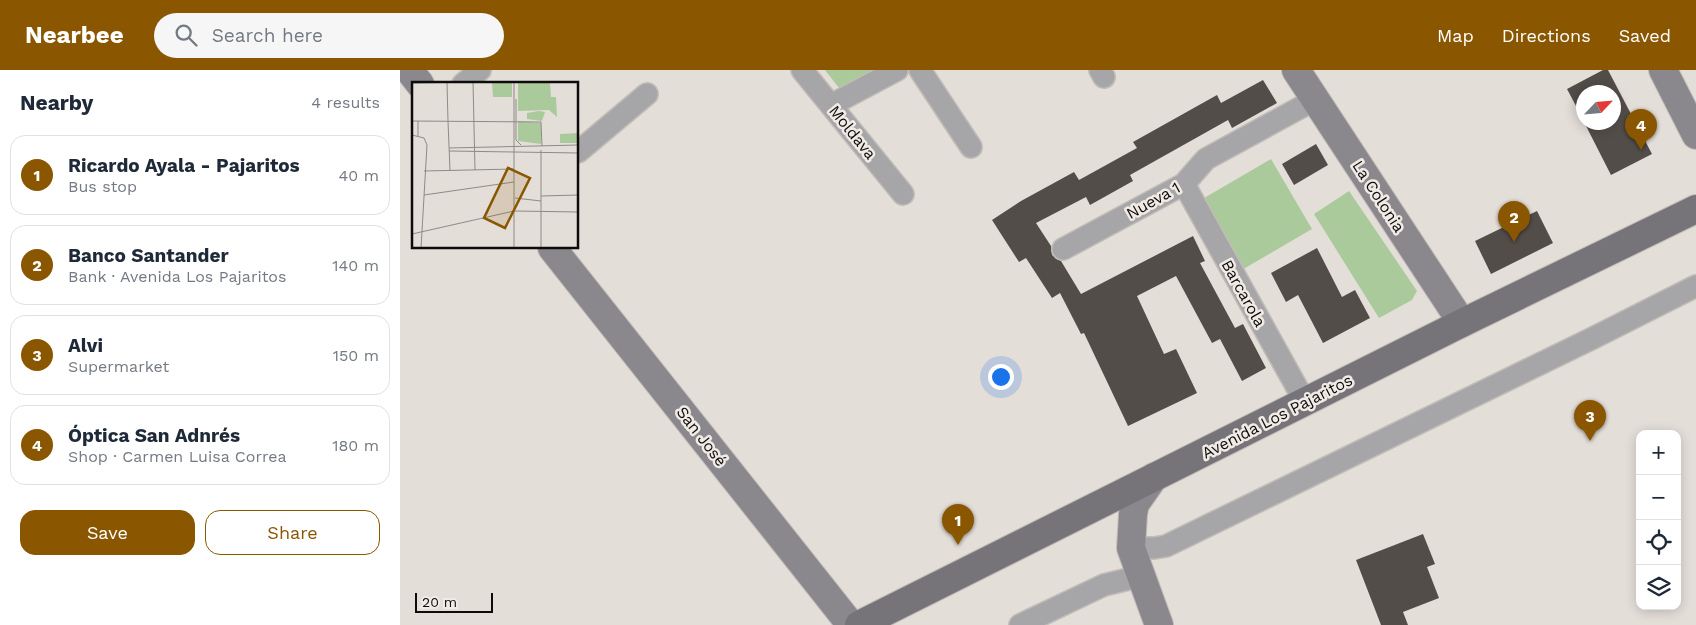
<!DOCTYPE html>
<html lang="en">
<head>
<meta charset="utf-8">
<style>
	:root { --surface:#fff; --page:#f6f6f7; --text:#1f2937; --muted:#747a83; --line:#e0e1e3; --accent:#8a5700 }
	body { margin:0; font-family:"Work Sans",sans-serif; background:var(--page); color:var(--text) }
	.controls { position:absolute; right:15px; bottom:15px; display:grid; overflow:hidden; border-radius:10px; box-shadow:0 2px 12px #0003 }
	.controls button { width:45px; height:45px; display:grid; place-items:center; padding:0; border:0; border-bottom:1px solid var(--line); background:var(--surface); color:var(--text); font:25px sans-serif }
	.compass { position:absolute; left:1176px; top:15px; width:45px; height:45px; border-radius:50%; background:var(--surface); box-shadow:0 2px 12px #0003; rotate:64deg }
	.scale { position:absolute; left:15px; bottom:12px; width:78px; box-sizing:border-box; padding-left:5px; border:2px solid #0e0c0b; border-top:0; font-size:14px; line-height:18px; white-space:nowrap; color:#0e0c0b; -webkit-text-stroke:4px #f1ebe6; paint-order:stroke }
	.you { position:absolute; left:600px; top:306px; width:18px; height:18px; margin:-12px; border:4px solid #fff; border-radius:50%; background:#1a73e8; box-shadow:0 0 0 8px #1a73e833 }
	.badge { display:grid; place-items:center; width:32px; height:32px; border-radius:50%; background:var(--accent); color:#fff; font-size:16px; font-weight:700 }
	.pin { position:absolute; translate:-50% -41px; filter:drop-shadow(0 1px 2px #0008) }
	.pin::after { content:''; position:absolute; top:26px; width:18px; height:15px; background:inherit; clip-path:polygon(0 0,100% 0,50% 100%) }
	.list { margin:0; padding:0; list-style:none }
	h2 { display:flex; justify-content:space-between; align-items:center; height:65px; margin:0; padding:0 20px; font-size:21px }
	h2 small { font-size:16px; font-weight:400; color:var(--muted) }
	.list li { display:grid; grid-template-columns:32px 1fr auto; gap:15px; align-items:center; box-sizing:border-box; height:80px; margin:0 10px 10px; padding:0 10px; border:1px solid var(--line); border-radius:15px }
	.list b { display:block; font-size:19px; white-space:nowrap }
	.list p { margin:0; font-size:16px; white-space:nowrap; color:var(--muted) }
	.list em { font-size:16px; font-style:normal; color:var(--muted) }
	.actions { display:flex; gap:10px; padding:15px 20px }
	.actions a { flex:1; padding:11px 0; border:1px solid var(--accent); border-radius:15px; text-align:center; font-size:18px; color:var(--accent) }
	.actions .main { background:var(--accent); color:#fff }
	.icon { flex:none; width:28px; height:28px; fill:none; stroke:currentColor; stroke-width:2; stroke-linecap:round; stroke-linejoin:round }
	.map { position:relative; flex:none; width:1296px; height:555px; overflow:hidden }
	header { display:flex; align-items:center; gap:30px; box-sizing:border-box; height:70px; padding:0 25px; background:var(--accent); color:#fff }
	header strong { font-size:24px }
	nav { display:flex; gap:28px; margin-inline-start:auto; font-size:18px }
	.search { width:350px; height:45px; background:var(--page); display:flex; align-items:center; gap:12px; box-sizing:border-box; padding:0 18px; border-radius:28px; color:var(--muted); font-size:19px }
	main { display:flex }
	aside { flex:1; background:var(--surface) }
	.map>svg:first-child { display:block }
</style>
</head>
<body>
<header>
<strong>Nearbee</strong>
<div class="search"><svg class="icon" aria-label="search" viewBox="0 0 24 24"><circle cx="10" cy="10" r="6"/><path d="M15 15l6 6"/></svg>Search here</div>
<nav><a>Map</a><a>Directions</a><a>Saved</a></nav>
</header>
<main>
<aside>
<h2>Nearby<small>4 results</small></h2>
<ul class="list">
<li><span class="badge">1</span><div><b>Ricardo Ayala - Pajaritos</b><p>Bus stop</p></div><em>40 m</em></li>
<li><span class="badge">2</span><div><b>Banco Santander</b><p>Bank · Avenida Los Pajaritos</p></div><em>140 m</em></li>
<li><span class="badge">3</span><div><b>Alvi</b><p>Supermarket</p></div><em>150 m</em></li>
<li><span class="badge">4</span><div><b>Óptica San Adnrés</b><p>Shop · Carmen Luisa Correa</p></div><em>180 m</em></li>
</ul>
<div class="actions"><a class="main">Save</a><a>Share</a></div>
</aside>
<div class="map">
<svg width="1296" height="555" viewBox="0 0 1296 555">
	<rect width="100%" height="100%" fill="#e4ded9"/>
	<!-- green -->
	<g fill="#abca9c">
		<path d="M 425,0 L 474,0 L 439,18 Z"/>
		<path d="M 871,89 L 912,159 L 840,201 L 799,131 Z"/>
		<path d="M 949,121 L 1017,221 L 1012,230 L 979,248 L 914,144 Z"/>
	</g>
	<!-- building -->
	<g fill="#534d49">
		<path d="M 1203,0 L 1208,0 L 1252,84 L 1211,105 L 1184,52 L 1214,52 L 1214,22 L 1184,22 L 1184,51 L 1167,19 Z"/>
		<path d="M 863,10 L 877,33 L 832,58 L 828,50 L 730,105 L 733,111 L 690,135 L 686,127 L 636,153 L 651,176 L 652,185 L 661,191 L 681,224 L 793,166 L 805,191 L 800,193 L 835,258 L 843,254 L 866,298 L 842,311 L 820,269 L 812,273 L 776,206 L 737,226 L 764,284 L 776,279 L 797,323 L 728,356 L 684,263 L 681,264 L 660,223 L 652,228 L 626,188 L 619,192 L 592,150 L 621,131 L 674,102 L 679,110 L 737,78 L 733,72 L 817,25 L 821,33 Z"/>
		<path d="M 916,74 L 928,95 L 894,115 L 882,94 Z"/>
		<path d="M 1137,141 L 1153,173 L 1091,204 L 1075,171 Z"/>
		<path d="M 917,178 L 942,227 L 955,220 L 970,248 L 923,273 L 898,225 L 886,232 L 871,203 Z"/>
		<path d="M 1023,464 L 1035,494 L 1027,497 L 1039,528 L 1003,542 L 1008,555 L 981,555 L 956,490 Z"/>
	</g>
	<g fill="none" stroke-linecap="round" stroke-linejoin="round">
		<!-- street casing -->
		<g stroke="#c2bcb8" stroke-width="24">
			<g id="street">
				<path d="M 402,0 L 503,124"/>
				<path d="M 520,0 L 571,77"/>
				<path d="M 700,0 L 704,7"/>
				<path d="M 63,14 L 80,0"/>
				<path d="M 431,35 L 497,0"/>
				<path d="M 178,82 L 247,24"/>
				<path d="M 784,114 L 905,332"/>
				<path d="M 663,179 L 784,114 L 806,89 L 916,29"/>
				<path d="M 731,478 L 754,478 L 766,476 L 1193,268 L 1296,216"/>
				<path d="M 620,555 L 704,515 L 741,506"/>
			</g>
		</g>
		<!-- secondary casing -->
		<g stroke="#c2bcb8" stroke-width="30">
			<g id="secondary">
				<path d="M 9,0 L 20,14"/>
				<path d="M 896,0 L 1062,253"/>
				<path d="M 1263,0 L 1296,65"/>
				<path d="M 152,178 L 451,555"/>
				<path d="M 754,407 L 735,434 L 733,444 L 731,478 L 759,555"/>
			</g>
		</g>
		<!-- primary casing -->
		<g stroke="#c2bcb8" stroke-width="30">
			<path id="primary" d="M 459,555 L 1062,253 L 1296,139"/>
		</g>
		<!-- street -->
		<use href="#street" stroke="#a6a5a8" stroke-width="21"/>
		<!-- secondary -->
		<use href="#secondary" stroke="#8a888d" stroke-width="28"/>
		<!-- primary -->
		<use href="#primary" stroke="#767479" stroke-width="28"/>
	</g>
	<g text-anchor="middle" stroke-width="5" stroke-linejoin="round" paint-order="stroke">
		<!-- street labels -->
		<g font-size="16" fill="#0e0c0b" stroke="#f1ebe6">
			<text transform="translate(453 62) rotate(51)" y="6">Moldava</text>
			<text transform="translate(979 126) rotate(57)" y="6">La Colonia</text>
			<text transform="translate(753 130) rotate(-29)" y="6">Nueva 1</text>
			<text transform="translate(844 223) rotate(61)" y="6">Barcarola</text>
			<text transform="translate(877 346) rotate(-27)" y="6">Avenida Los Pajaritos</text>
			<text transform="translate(302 366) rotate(52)" y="6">San José</text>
		</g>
	</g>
	<!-- overview -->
	<g transform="translate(12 12)">
		<rect width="166" height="166" fill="#e4ded9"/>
		<path d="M 100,0 L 100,15 L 81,15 L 80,1 ZM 106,1 L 138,1 L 139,15 L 144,15 L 145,35 L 137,28 L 106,29 ZM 127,29 L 133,30 L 130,39 L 115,37 L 115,31 ZM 106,39 L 129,41 L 129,62 L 106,59 ZM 167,51 L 166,61 L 148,61 L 148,52 Z" fill="#abca9c"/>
		<path fill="none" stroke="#8e8a87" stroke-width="1" d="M 61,0 L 63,88M 102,0 L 102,166M 0,1 L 58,0M 35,1 L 36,39M 104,17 L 104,58 L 109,63M 0,39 L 129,40 L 130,64M 36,39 L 38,89M 0,53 L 12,56 L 15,63 L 9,166M 6,54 L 6,39M 37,66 L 167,63M 129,68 L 129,166M 37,69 L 167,71M 12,89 L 102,87M 12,113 L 102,100M 129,114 L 167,113M 103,116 L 129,119M 0,152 L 102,129 L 167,130"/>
		<path fill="#8a5700" fill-opacity="0.15" stroke="#8a5700" stroke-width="2.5" d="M 96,86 L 118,96 L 93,146 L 72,136 Z"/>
		<rect width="166" height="166" fill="none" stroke="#0e0c0b" stroke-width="2.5"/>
	</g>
</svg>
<div class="controls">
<button>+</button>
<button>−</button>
<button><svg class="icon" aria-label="locate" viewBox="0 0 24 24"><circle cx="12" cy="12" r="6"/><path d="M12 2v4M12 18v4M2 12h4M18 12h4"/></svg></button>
<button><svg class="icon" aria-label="layers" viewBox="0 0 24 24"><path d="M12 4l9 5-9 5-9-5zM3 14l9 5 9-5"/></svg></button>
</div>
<svg class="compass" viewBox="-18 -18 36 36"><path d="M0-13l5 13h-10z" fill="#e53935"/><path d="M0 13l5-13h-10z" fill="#747a83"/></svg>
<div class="scale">20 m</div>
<div class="you"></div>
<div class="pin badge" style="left:558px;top:475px">1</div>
<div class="pin badge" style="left:1114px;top:172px">2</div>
<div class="pin badge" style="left:1190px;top:371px">3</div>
<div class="pin badge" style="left:1241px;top:80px">4</div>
</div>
</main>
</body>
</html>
